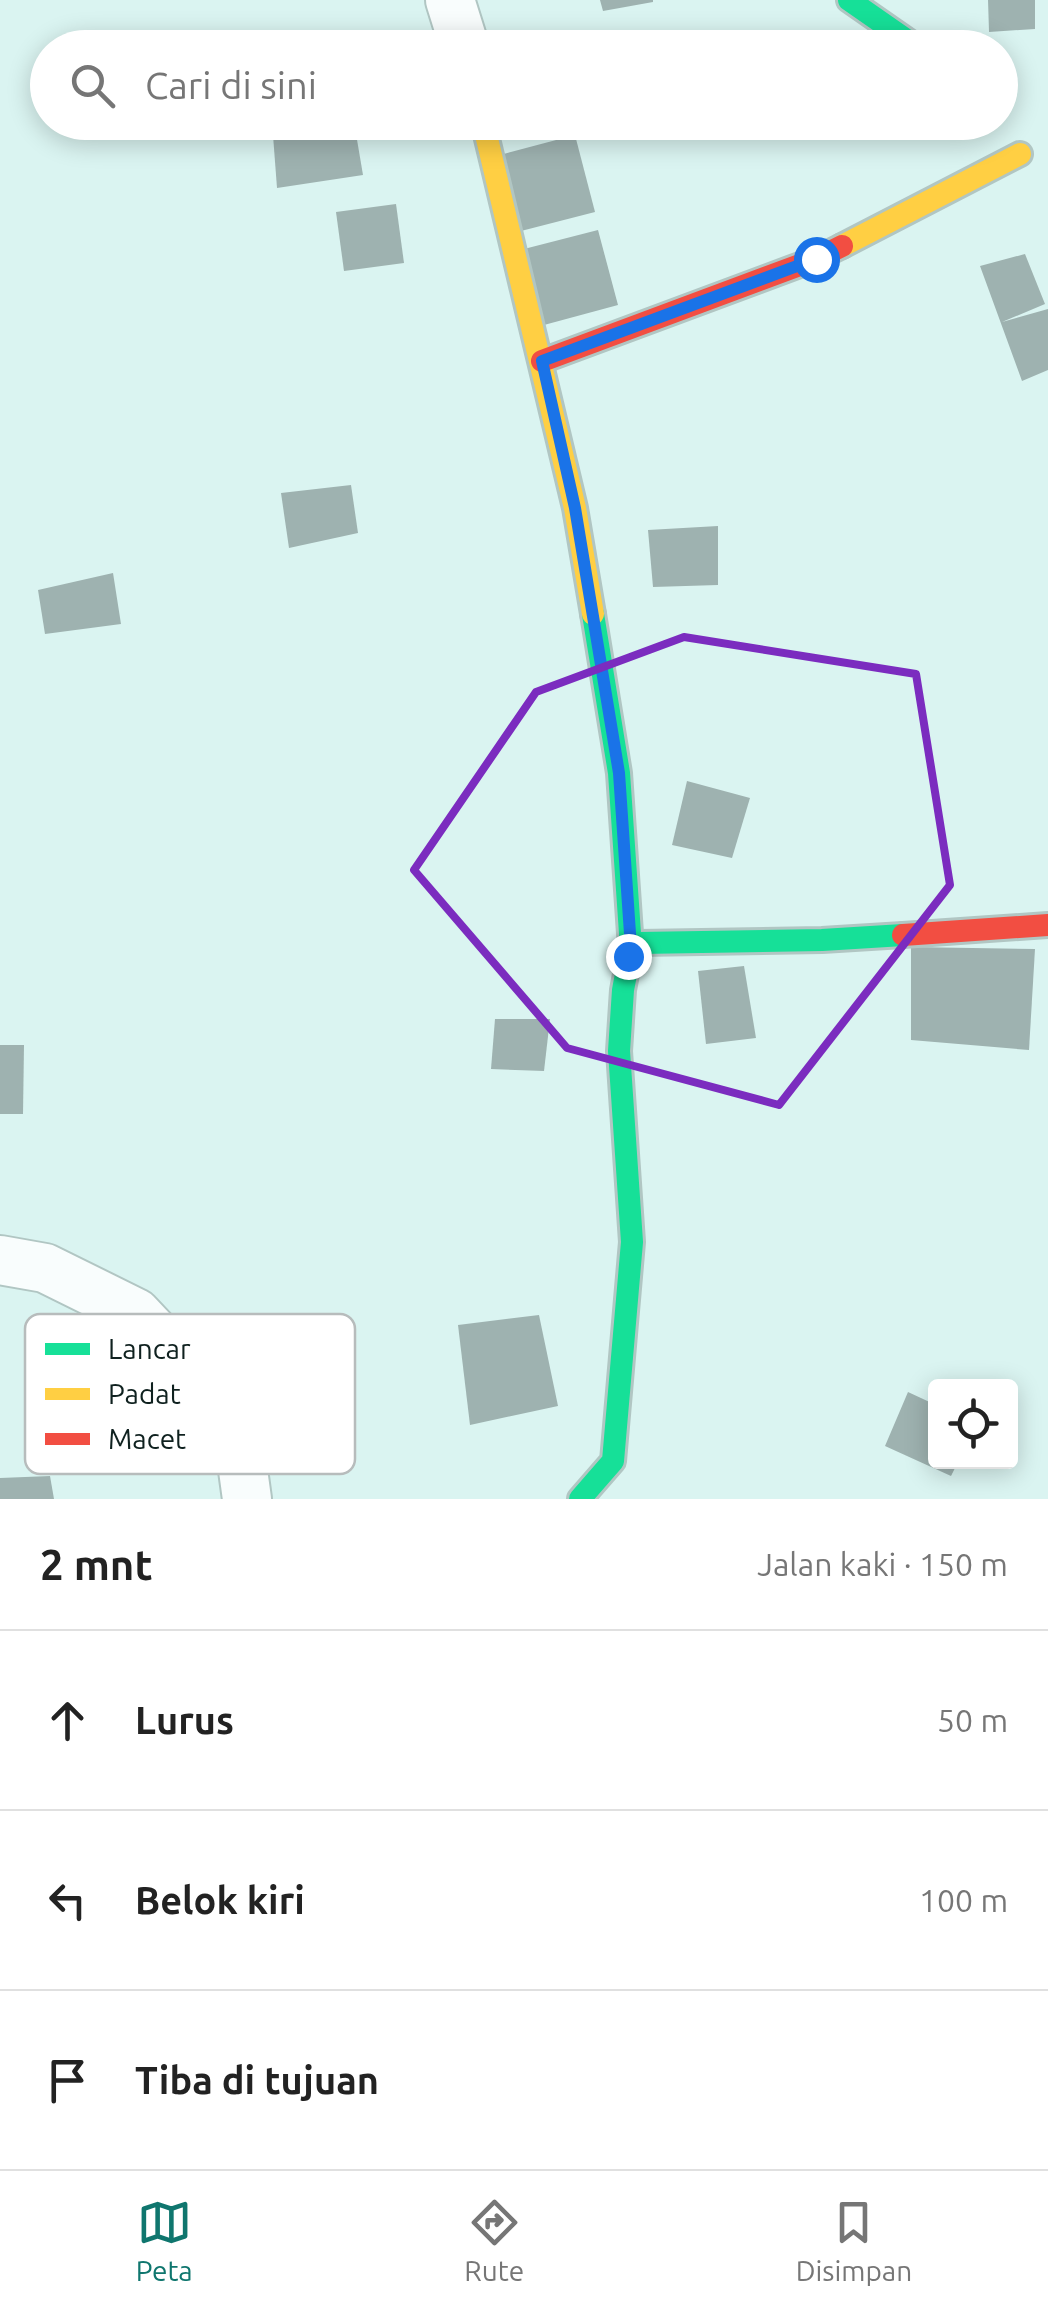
<!DOCTYPE html>
<html lang="id">
<head>
<meta charset="utf-8">
<style>
	:root { --surface:#fff; --page:#f6f6f6; --text:#222; --muted:#767676; --line:#e0e0e0; --accent:#0f766e }
	body { margin:0; font-family:Ubuntu,sans-serif; background:var(--page); color:var(--text) }
	.controls { position:absolute; right:30px; bottom:30px; display:grid; overflow:hidden; border-radius:10px; box-shadow:0 5px 25px #0003 }
	.controls button { width:90px; height:90px; display:grid; place-items:center; padding:0; border:0; border-bottom:2px solid var(--line); background:var(--surface); color:var(--text); font:50px sans-serif }
	.stop { position:absolute; width:30px; height:30px; margin:-22px; border:8px solid #1a73e8; border-radius:50%; background:#fff }
	.stop.end { background:#1a73e8; border-color:#fff; box-shadow:0 2px 10px #0008 }
	.list { margin:0; padding:0; list-style:none }
	h2 { display:flex; justify-content:space-between; align-items:center; height:130px; margin:0; padding:0 40px; font-size:42px }
	h2 small { font-size:32px; font-weight:400; color:var(--muted) }
	.list li { display:grid; grid-template-columns:65px 1fr auto; gap:30px; align-items:center; box-sizing:border-box; height:180px; padding:0 40px; border-top:2px solid var(--line) }
	.list b { display:block; font-size:38px; white-space:nowrap }
	.list em { font-size:32px; font-style:normal; color:var(--muted) }
	.icon { flex:none; width:55px; height:55px; fill:none; stroke:currentColor; stroke-width:2; stroke-linecap:round; stroke-linejoin:round }
	.map { position:relative; flex:none; width:1048px; height:1499px; overflow:hidden }
	.search { position:absolute; background:var(--surface); box-shadow:0 5px 25px #0003; left:30px; right:30px; top:30px; height:110px; display:flex; align-items:center; gap:25px; box-sizing:border-box; padding:0 35px; border-radius:55px; color:var(--muted); font-size:38px }
	.sheet { height:670px; background:var(--surface) }
	nav { display:flex; justify-content:space-around; align-items:center; box-sizing:border-box; height:140px; border-top:2px solid var(--line); background:var(--surface); font-size:28px; color:var(--muted) }
	nav a { display:grid; justify-items:center; gap:5px }
	nav .on { color:var(--accent) }
	.map>svg:first-child { display:block }
</style>
</head>
<body>
<div class="map">
<svg width="1048" height="1499" viewBox="0 0 1048 1499">
	<rect width="100%" height="100%" fill="#daf4f1"/>
	<!-- building -->
	<g fill="#9eb2b0">
		<path d="M 600,0 L 653,0 L 653,2 L 603,11 Z"/>
		<path d="M 988,0 L 1035,0 L 1035,29 L 989,32 Z"/>
		<path d="M 272,122 L 354,122 L 363,175 L 277,188 Z"/>
		<path d="M 575,135 L 595,212 L 521,231 L 500,155 Z"/>
		<path d="M 396,204 L 404,263 L 344,271 L 336,212 Z"/>
		<path d="M 598,230 L 618,305 L 544,325 L 524,249 Z"/>
		<path d="M 1025,254 L 1045,304 L 1002,322 L 1048,309 L 1048,370 L 1022,381 L 980,266 Z"/>
		<path d="M 351,485 L 358,533 L 289,548 L 281,493 Z"/>
		<path d="M 718,526 L 718,585 L 653,587 L 648,530 Z"/>
		<path d="M 113,573 L 121,624 L 45,634 L 38,590 Z"/>
		<path d="M 687,781 L 750,798 L 732,858 L 672,845 Z"/>
		<path d="M 911,947 L 1035,949 L 1029,1050 L 911,1040 Z"/>
		<path d="M 744,966 L 756,1038 L 706,1044 L 698,971 Z"/>
		<path d="M 495,1019 L 550,1019 L 544,1071 L 491,1069 Z"/>
		<path d="M 0,1045 L 24,1045 L 23,1114 L 0,1114 Z"/>
		<path d="M 539,1315 L 558,1406 L 470,1425 L 458,1325 Z"/>
		<path d="M 908,1392 L 936,1405 L 936,1462 L 958,1462 L 951,1476 L 885,1446 Z"/>
		<path d="M 50,1476 L 54,1499 L 0,1499 L 0,1478 Z"/>
	</g>
	<g fill="none" stroke-linecap="round" stroke-linejoin="round">
		<!-- street casing -->
		<g stroke="#b1c6c3" stroke-width="52">
			<g id="street">
				<path d="M 450,0 L 465,48"/>
				<path d="M 0,1260 L 45,1268 L 136,1313 L 236,1419 L 247,1499"/>
			</g>
		</g>
		<!-- fast casing -->
		<g stroke="#b1c6c3" stroke-width="28">
			<g id="fast">
				<path d="M 849,0 L 918,48"/>
				<path d="M 593,614 L 619,773 L 631,948"/>
				<path d="M 580,1499 L 613,1461 L 632,1242 L 619,1051 L 623,990 L 631,948 L 639,943 L 822,940 L 903,935"/>
			</g>
		</g>
		<!-- slow casing -->
		<g stroke="#b1c6c3" stroke-width="28">
			<g id="slow">
				<path d="M 483,122 L 575,508 L 593,614"/>
				<path d="M 842,246 L 1020,154"/>
			</g>
		</g>
		<!-- jam casing -->
		<g stroke="#b1c6c3" stroke-width="28">
			<g id="jam">
				<path d="M 542,361 L 816,259 L 842,246"/>
				<path d="M 903,935 L 1048,925"/>
			</g>
		</g>
		<!-- street -->
		<use href="#street" stroke="#f9fdfd" stroke-width="48"/>
		<!-- fast -->
		<use href="#fast" stroke="#16e098" stroke-width="22"/>
		<!-- slow -->
		<use href="#slow" stroke="#ffcf43" stroke-width="22"/>
		<!-- jam -->
		<use href="#jam" stroke="#f24e42" stroke-width="22"/>
	</g>
	<g fill="none" stroke-linecap="round" stroke-linejoin="round">
		<!-- route -->
		<path stroke="#1a73e8" stroke-width="12" d="M 628,956 L 631,948 L 619,773 L 575,508 L 542,361 L 816,259"/>
	</g>
	<!-- marked area -->
	<path fill="none" stroke="#7b2cbf" stroke-width="8" stroke-linejoin="round" d="M 684,637 L 916,674 L 950,885 L 779,1105 L 567,1048 L 414,870 L 536,692 Z"/>
	<!-- legend -->
	<rect x="25" y="1314" width="330" height="160" rx="15" fill="#fff" stroke="#b7bcbc" stroke-width="2.5"/>
	<rect x="45" y="1343" width="45" height="12" fill="#16e098"/>
	<rect x="45" y="1388" width="45" height="12" fill="#ffcf43"/>
	<rect x="45" y="1433" width="45" height="12" fill="#f24e42"/>
	<g font-size="28" fill="#0f211f">
		<text x="108" y="1359">Lancar</text>
		<text x="108" y="1404">Padat</text>
		<text x="108" y="1449">Macet</text>
	</g>
</svg>
<div class="controls">
<button><svg class="icon" aria-label="locate" viewBox="0 0 24 24"><circle cx="12" cy="12" r="6"/><path d="M12 2v4M12 18v4M2 12h4M18 12h4"/></svg></button>
</div>
<div class="stop" style="left:816px;top:259px"></div>
<div class="stop end" style="left:628px;top:956px"></div>
<div class="search"><svg class="icon" aria-label="search" viewBox="0 0 24 24"><circle cx="10" cy="10" r="6"/><path d="M15 15l6 6"/></svg>Cari di sini</div>
</div>
<section class="sheet">
<h2>2 mnt<small>Jalan kaki · 150 m</small></h2>
<ul class="list">
<li><svg class="icon" aria-label="ahead" viewBox="0 0 24 24"><path d="M12 20V5M6 11l6-6 6 6"/></svg><div><b>Lurus</b></div><em>50 m</em></li>
<li><svg class="icon" aria-label="left" viewBox="0 0 24 24"><path d="M17 20v-9H6M10 6l-5 5 5 5"/></svg><div><b>Belok kiri</b></div><em>100 m</em></li>
<li><svg class="icon" aria-label="arrive" viewBox="0 0 24 24"><path d="M6 21V4h12l-3 4 3 4H6"/></svg><div><b>Tiba di tujuan</b></div></li>
</ul>
</section>
<nav>
<a class="on"><svg class="icon" aria-label="map" viewBox="0 0 24 24"><path d="M3 6l6-2 6 2 6-2v14l-6 2-6-2-6 2zM9 4v14M15 6v14"/></svg>Peta</a>
<a><svg class="icon" aria-label="directions" viewBox="0 0 24 24"><path d="M12 3l9 9-9 9-9-9zM9 14v-3h6M13 9l2 2-2 2"/></svg>Rute</a>
<a><svg class="icon" aria-label="saved" viewBox="0 0 24 24"><path d="M7 4h10v16l-5-4-5 4z"/></svg>Disimpan</a>
</nav>
</body>
</html>
